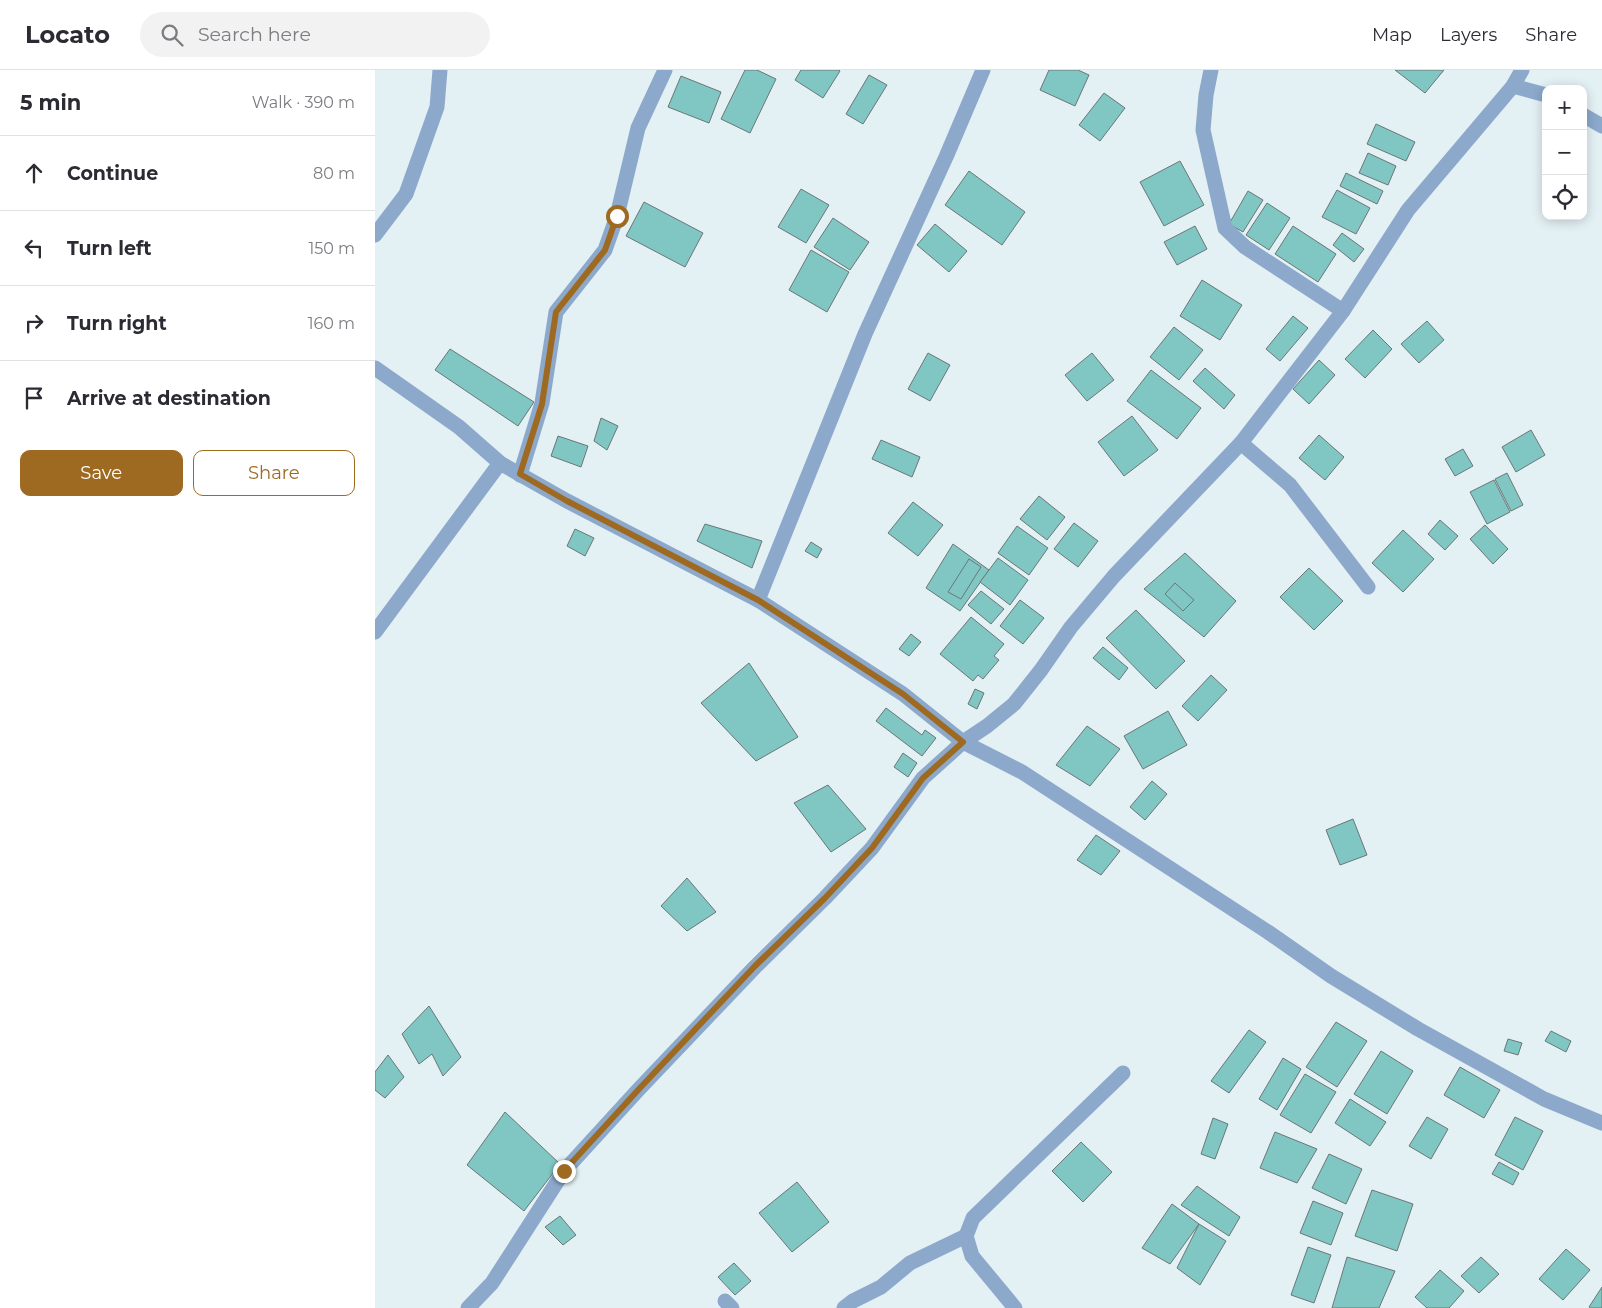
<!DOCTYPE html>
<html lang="en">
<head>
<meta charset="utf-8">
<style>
	:root { --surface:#fff; --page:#f2f2f3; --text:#2b2b33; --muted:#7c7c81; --line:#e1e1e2; --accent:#9e6a21 }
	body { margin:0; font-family:Montserrat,sans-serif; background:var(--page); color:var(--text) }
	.controls { position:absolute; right:15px; top:15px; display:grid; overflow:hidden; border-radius:10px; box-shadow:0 2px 12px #0003 }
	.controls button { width:45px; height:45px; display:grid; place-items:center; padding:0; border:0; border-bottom:1px solid var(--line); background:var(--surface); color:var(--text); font:25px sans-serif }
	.stop { position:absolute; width:15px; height:15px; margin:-11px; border:4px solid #9e6a21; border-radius:50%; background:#fff }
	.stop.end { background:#9e6a21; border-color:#fff; box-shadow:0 1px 5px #0008 }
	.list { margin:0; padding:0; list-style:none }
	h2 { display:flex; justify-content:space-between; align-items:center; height:65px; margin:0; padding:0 20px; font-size:21px }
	h2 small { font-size:16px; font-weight:400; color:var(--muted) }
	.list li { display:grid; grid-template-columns:32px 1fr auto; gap:15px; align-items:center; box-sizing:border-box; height:75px; padding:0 20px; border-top:1px solid var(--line) }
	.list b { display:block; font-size:19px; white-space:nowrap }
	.list em { font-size:16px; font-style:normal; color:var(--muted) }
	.actions { display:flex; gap:10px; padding:15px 20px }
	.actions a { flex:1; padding:11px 0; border:1px solid var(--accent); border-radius:10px; text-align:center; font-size:18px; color:var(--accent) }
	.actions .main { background:var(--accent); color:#fff }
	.icon { flex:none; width:28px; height:28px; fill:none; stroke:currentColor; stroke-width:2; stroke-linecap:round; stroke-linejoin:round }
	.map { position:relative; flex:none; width:1227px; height:1238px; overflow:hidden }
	header { display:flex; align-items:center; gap:30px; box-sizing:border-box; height:70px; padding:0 25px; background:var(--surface); border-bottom:1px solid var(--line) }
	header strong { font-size:24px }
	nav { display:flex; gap:28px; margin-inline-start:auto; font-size:18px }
	.search { width:350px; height:45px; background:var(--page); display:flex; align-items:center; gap:12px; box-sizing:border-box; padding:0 18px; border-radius:28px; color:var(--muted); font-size:19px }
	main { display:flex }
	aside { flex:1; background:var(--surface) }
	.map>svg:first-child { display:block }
</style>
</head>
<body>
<header>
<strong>Locato</strong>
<div class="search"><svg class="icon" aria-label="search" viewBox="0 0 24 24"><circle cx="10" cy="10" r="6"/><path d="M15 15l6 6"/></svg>Search here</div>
<nav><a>Map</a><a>Layers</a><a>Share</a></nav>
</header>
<main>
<aside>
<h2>5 min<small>Walk · 390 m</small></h2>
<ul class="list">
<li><svg class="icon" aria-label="ahead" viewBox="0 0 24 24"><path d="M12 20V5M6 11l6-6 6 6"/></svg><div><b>Continue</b></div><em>80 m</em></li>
<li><svg class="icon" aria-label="left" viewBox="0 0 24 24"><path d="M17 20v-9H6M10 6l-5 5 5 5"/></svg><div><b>Turn left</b></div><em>150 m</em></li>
<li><svg class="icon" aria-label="right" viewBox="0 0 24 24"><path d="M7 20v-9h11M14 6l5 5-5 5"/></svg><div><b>Turn right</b></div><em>160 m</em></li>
<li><svg class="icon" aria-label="arrive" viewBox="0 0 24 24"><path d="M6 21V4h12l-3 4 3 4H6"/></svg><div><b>Arrive at destination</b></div></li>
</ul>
<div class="actions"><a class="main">Save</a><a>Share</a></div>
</aside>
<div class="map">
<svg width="1227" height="1238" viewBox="0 0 1227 1238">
	<rect width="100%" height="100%" fill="#e3f0f4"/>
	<!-- building -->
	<g fill="#80c7c4" stroke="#6b7676">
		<path d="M 370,0 L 382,0 L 401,9 L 375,63 L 346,49 Z"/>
		<path d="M 426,0 L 464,0 L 465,1 L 448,28 L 420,10 Z"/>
		<path d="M 674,0 L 703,0 L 714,5 L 700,36 L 665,20 Z"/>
		<path d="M 1020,0 L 1069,0 L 1050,23 Z"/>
		<path d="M 494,5 L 512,15 L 488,54 L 471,44 Z"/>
		<path d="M 306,6 L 346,22 L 334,53 L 293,37 Z"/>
		<path d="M 729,23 L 750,38 L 725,71 L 704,55 Z"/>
		<path d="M 1001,54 L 1040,72 L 1031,91 L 992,74 Z"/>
		<path d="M 993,83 L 1021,96 L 1013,115 L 984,103 Z"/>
		<path d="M 805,91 L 829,135 L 789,156 L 765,112 Z"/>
		<path d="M 594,101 L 650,142 L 627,175 L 570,135 Z"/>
		<path d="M 971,103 L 1008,121 L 1002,134 L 965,116 Z"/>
		<path d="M 426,119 L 454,135 L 431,173 L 403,157 Z"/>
		<path d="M 962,120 L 995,138 L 981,164 L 947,147 Z"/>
		<path d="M 873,121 L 888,130 L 868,162 L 854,154 Z"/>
		<path d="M 269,132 L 328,163 L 310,197 L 251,166 Z"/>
		<path d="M 892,133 L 915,148 L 894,180 L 871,165 Z"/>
		<path d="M 458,148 L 494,172 L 475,200 L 439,177 Z"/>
		<path d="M 560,154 L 592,181 L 574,202 L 542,175 Z"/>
		<path d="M 820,156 L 832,179 L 802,195 L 789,172 Z"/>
		<path d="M 918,156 L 961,184 L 943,212 L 900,184 Z"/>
		<path d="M 967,163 L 989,179 L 979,192 L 958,175 Z"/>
		<path d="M 436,180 L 474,202 L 452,242 L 414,220 Z"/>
		<path d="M 827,210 L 867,235 L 845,270 L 805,246 Z"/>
		<path d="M 918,246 L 933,258 L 905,291 L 891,279 Z"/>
		<path d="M 1052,251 L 1069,270 L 1044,293 L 1026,274 Z"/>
		<path d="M 799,257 L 828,280 L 804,310 L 775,287 Z"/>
		<path d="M 998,260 L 1017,279 L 990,308 L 970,289 Z"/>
		<path d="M 75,279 L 159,332 L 143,356 L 60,300 Z"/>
		<path d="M 553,283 L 575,295 L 555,331 L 533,319 Z"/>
		<path d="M 717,283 L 739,310 L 712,331 L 690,305 Z"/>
		<path d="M 944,290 L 960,305 L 934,334 L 918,319 Z"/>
		<path d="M 830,298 L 860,325 L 849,339 L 818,311 Z"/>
		<path d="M 776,300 L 826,338 L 802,369 L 752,331 Z"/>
		<path d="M 757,346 L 783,380 L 749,406 L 723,372 Z"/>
		<path d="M 226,348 L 243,356 L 232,380 L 219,371 Z"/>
		<path d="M 1156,360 L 1170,385 L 1141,402 L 1127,377 Z"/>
		<path d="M 944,365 L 969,387 L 950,410 L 924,388 Z"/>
		<path d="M 183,366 L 213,376 L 206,397 L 176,386 Z"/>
		<path d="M 506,370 L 545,387 L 537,407 L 497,389 Z"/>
		<path d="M 1088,379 L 1098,396 L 1080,406 L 1070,389 Z"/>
		<path d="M 1132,403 L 1148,435 L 1136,441 L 1120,409 Z"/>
		<path d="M 1119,410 L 1135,442 L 1112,454 L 1095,422 Z"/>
		<path d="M 664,426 L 690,447 L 672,470 L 645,449 Z"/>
		<path d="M 538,432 L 568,455 L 543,486 L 513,463 Z"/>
		<path d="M 1065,450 L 1083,466 L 1070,480 L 1053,464 Z"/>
		<path d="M 699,453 L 723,471 L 703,497 L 679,479 Z"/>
		<path d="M 330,454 L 387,471 L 377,498 L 322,471 Z"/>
		<path d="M 1110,455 L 1133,479 L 1118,494 L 1095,469 Z"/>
		<path d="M 642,456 L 673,478 L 654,505 L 623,483 Z"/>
		<path d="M 200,459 L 219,468 L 210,486 L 192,476 Z"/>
		<path d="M 1028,460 L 1059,489 L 1028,522 L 997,493 Z"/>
		<path d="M 436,472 L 447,479 L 442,488 L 430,481 Z"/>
		<path d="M 578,474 L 614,500 L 585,541 L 551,518 Z"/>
		<path d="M 810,483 L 861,531 L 829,567 L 769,519 Z"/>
		<path d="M 623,488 L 653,510 L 635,535 L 605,512 Z"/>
		<path d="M 594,489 L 606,497 L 586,529 L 573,522 Z"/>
		<path d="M 934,498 L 968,531 L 939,560 L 905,527 Z"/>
		<path d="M 800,513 L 819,530 L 808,541 L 790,524 Z"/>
		<path d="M 606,521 L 629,539 L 616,554 L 593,535 Z"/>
		<path d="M 645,530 L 669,548 L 648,574 L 625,556 Z"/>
		<path d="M 761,540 L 810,591 L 781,619 L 731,568 Z"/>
		<path d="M 596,547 L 629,574 L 619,586 L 624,590 L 608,609 L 603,605 L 598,611 L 565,584 Z"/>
		<path d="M 536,564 L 546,572 L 534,586 L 524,579 Z"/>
		<path d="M 728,577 L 753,598 L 744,610 L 718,588 Z"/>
		<path d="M 374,593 L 423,667 L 381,691 L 326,633 Z"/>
		<path d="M 836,605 L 852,620 L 823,651 L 807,636 Z"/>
		<path d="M 600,619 L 609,623 L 602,639 L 593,634 Z"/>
		<path d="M 511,638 L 547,665 L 550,660 L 561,668 L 547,686 L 501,651 Z"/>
		<path d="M 793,641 L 812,675 L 768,699 L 749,666 Z"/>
		<path d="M 712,656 L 745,679 L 715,716 L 681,695 Z"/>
		<path d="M 528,683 L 542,693 L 533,707 L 519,697 Z"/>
		<path d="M 777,711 L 792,724 L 770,750 L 755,737 Z"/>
		<path d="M 453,715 L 491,759 L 456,782 L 419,733 Z"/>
		<path d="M 978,749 L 992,785 L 965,795 L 951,760 Z"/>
		<path d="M 721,765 L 745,781 L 726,805 L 702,790 Z"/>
		<path d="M 312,808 L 341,842 L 312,861 L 286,836 Z"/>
		<path d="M 54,936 L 86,987 L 68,1006 L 57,984 L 44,994 L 27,964 Z"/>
		<path d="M 961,952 L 992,971 L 962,1017 L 931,997 Z"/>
		<path d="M 874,960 L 891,972 L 854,1023 L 836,1011 Z"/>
		<path d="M 1176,961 L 1196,971 L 1191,982 L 1170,971 Z"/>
		<path d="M 1133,969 L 1147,973 L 1143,985 L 1129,981 Z"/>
		<path d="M 1006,981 L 1038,1001 L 1012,1044 L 979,1024 Z"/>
		<path d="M 13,985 L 29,1007 L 10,1028 L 0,1020 L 0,1002 Z"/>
		<path d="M 908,988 L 926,999 L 902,1040 L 884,1029 Z"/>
		<path d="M 1085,997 L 1125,1020 L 1109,1048 L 1069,1025 Z"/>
		<path d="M 930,1004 L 961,1022 L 936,1063 L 905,1045 Z"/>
		<path d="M 975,1029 L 1011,1052 L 995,1076 L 960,1053 Z"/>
		<path d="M 130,1042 L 185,1094 L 149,1141 L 92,1095 Z"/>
		<path d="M 1052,1047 L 1073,1059 L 1056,1089 L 1034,1076 Z"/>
		<path d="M 1140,1047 L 1168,1061 L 1148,1100 L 1120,1085 Z"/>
		<path d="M 838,1048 L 853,1054 L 840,1089 L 826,1084 Z"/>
		<path d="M 900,1062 L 942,1079 L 922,1113 L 885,1098 Z"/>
		<path d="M 706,1072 L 737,1102 L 708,1132 L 677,1101 Z"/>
		<path d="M 954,1084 L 987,1099 L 971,1134 L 937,1118 Z"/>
		<path d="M 1124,1092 L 1144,1103 L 1138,1115 L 1117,1104 Z"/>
		<path d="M 422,1112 L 454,1152 L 417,1182 L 384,1143 Z"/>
		<path d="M 822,1116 L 865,1147 L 854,1166 L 806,1135 Z"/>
		<path d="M 997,1120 L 1038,1134 L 1022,1181 L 980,1166 Z"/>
		<path d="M 938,1131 L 968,1143 L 956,1175 L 925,1163 Z"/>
		<path d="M 797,1134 L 824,1154 L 795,1194 L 767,1178 Z"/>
		<path d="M 185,1146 L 201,1165 L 188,1175 L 170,1157 Z"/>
		<path d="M 824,1154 L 851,1171 L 825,1215 L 802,1198 Z"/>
		<path d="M 933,1177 L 956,1185 L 939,1233 L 916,1225 Z"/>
		<path d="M 1191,1179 L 1215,1200 L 1188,1230 L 1164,1209 Z"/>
		<path d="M 972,1187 L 1020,1201 L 1004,1238 L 957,1238 Z"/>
		<path d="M 1106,1187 L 1124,1204 L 1104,1223 L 1086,1206 Z"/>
		<path d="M 359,1193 L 376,1211 L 360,1225 L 343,1207 Z"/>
		<path d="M 1065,1200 L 1089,1221 L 1074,1238 L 1052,1238 L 1040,1227 Z"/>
		<path d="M 1227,1217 L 1227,1238 L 1216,1238 L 1214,1237 Z"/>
	</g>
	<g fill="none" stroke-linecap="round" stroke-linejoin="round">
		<!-- street -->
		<g stroke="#8ca9cb" stroke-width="15">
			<path d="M 836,0 L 831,25 L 828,60 L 850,158 L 870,177 L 968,241"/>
			<path d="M 1138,16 L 1171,25"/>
			<path d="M 1208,45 L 1227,56"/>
			<path d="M 0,165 L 31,124 L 62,37 L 65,0"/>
			<path d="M 0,298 L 84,357 L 125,393 L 192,431 L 383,530 L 528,624 L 588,672 L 647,702 L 893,862 L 956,906 L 1043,959 L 1169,1029 L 1227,1053"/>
			<path d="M 866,373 L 915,415 L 993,517"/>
			<path d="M 145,405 L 167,333 L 181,242 L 230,180 L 242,146 L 263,58 L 290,0"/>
			<path d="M 383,530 L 490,264 L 571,87 L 608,0"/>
			<path d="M 0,562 L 125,393"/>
			<path d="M 350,1231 L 357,1238"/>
			<path d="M 93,1238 L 117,1213 L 189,1101 L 264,1019 L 380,897 L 450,828 L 497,778 L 548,708 L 588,672 L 612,656 L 639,634 L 666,600 L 696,557 L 739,506 L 866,373 L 968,241 L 1033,140 L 1138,16 L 1147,0"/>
			<path d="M 469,1238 L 478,1231 L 506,1217 L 535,1193 L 591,1166"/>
			<path d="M 640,1238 L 597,1186 L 591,1166 L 598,1148 L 748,1003"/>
		</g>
	</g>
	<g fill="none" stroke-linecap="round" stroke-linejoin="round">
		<!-- route -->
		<path stroke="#9e6a21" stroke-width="6" d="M 189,1101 L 264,1019 L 380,896 L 450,828 L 497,778 L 548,708 L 588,672 L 528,624 L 383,530 L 192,431 L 145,404 L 167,334 L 181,242 L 230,180 L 242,146"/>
	</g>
</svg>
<div class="controls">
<button>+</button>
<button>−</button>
<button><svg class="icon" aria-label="locate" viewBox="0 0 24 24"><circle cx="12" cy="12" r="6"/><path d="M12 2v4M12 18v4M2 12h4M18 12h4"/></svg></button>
</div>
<div class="stop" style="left:242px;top:146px"></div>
<div class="stop end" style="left:189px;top:1101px"></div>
</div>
</main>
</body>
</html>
